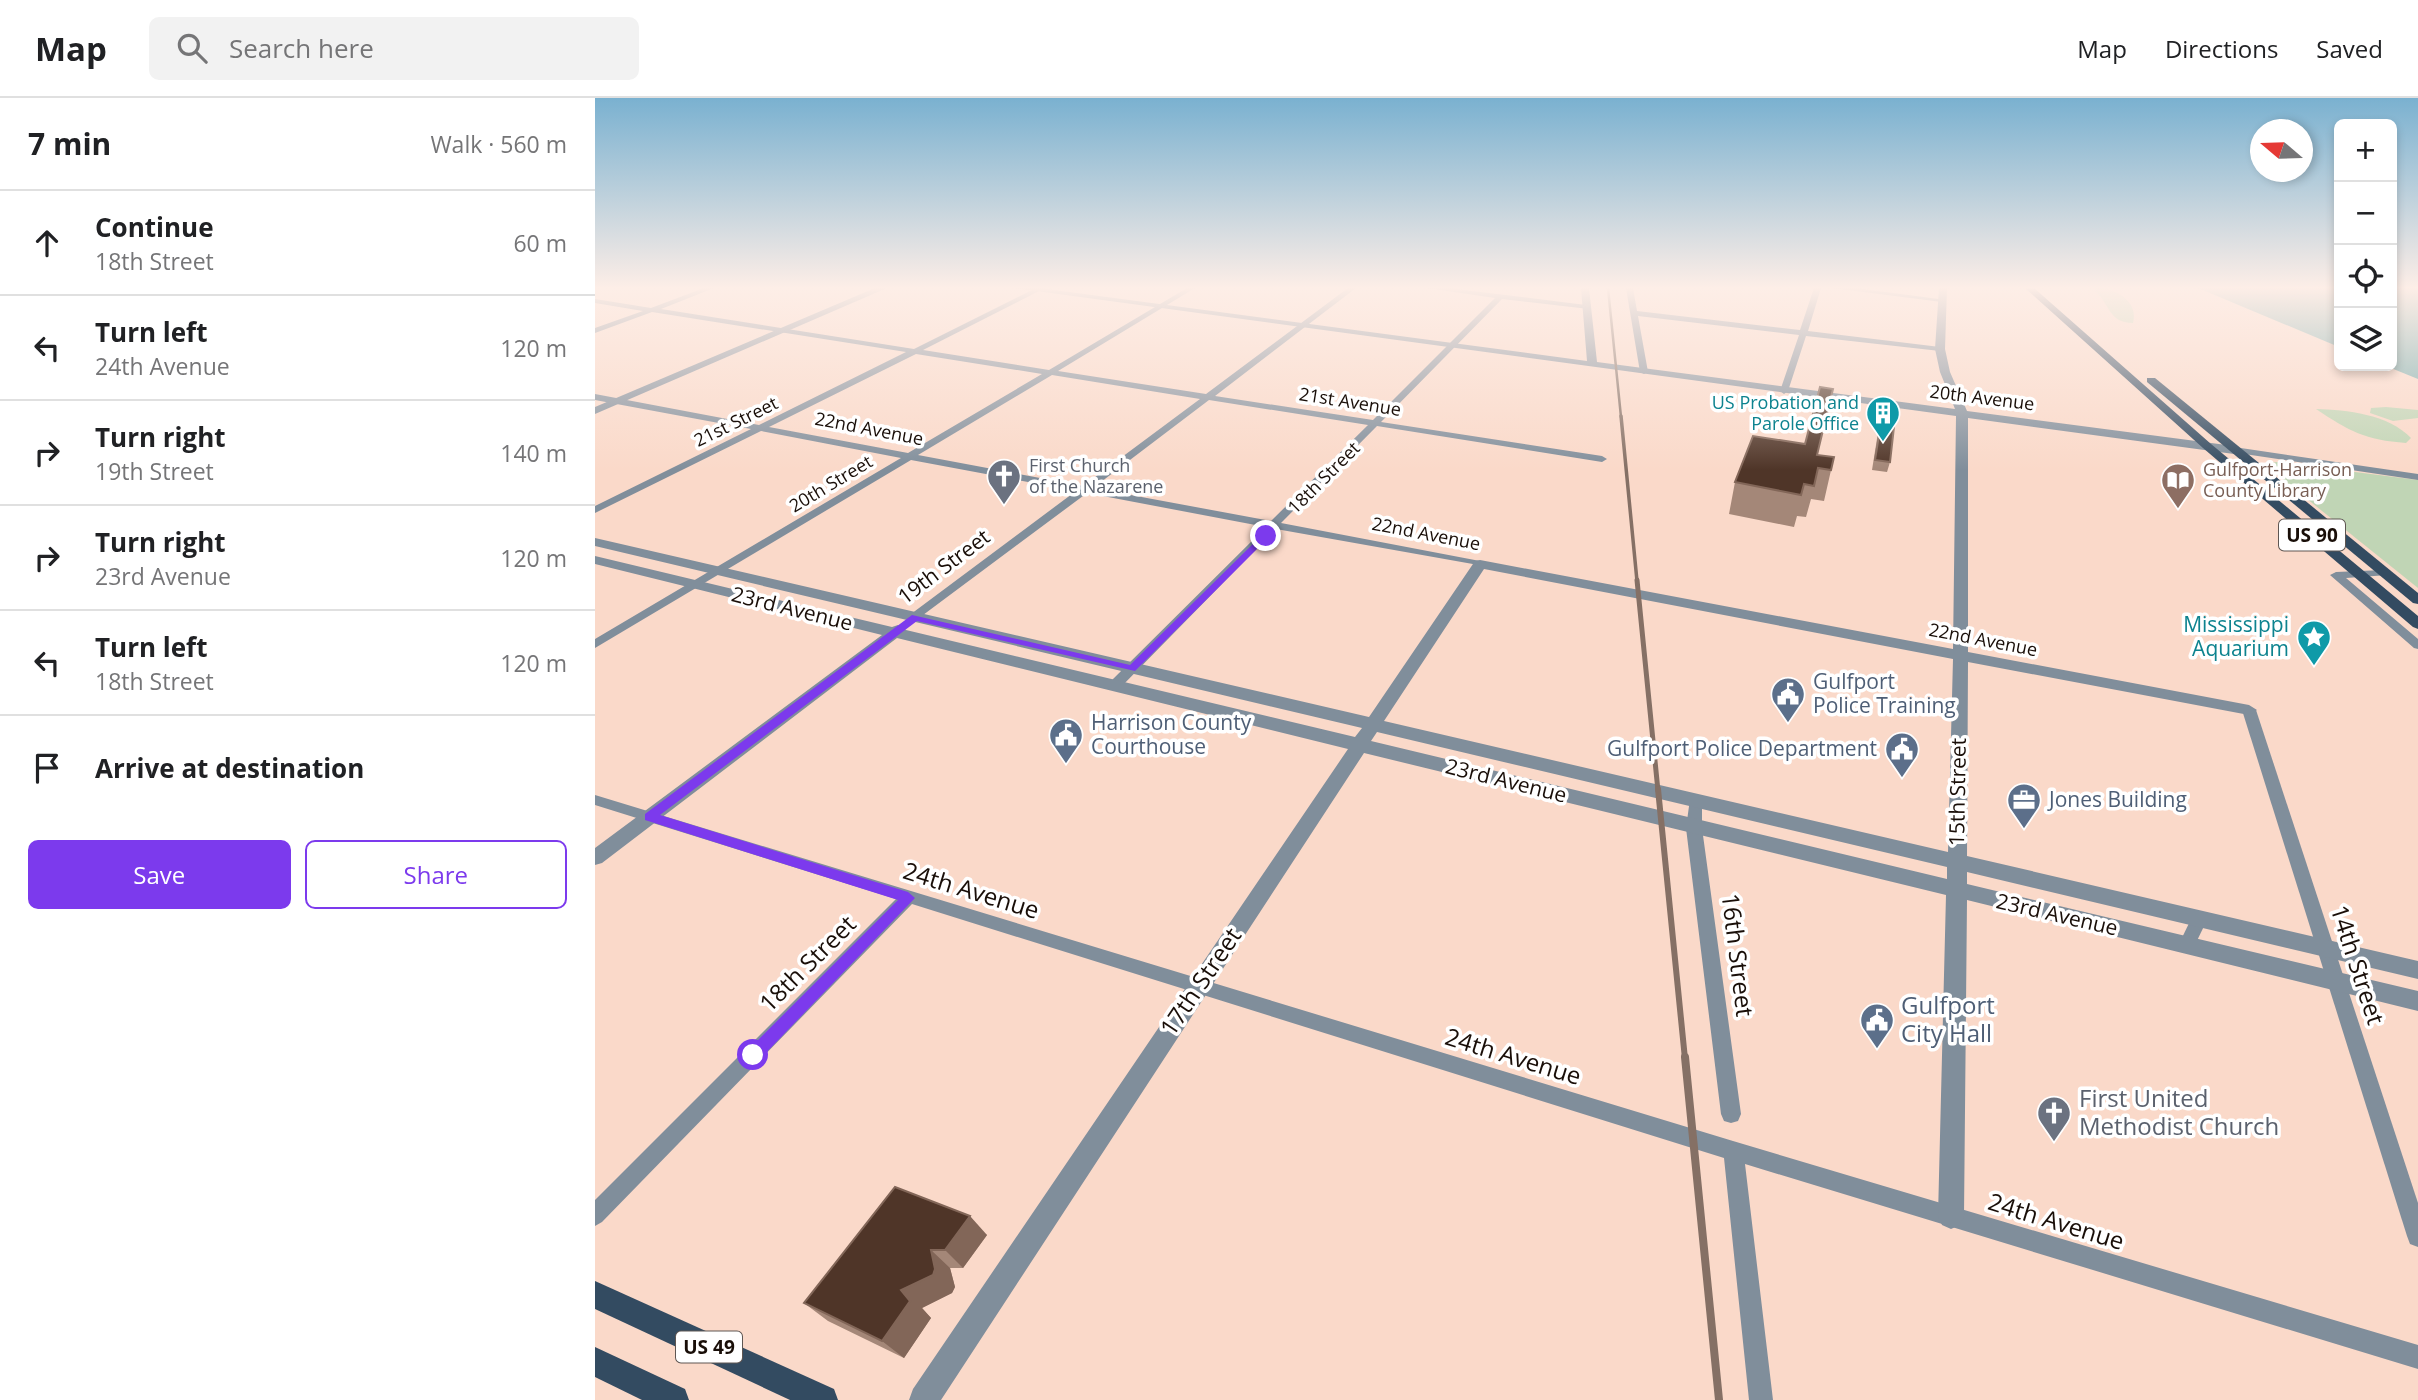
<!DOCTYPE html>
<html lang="en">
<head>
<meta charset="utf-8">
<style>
	:root { --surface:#fff; --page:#f2f2f2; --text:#202124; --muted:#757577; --line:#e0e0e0; --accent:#7c3aed }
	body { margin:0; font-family:"Open Sans",sans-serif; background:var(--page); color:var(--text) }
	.controls { position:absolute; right:21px; top:21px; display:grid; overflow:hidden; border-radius:10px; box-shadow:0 4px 10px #0003 }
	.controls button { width:63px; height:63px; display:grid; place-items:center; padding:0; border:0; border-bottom:2px solid var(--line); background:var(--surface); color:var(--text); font:35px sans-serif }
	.compass { position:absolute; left:1655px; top:21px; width:63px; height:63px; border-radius:50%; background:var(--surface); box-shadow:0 4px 10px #0003; rotate:289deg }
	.stop { position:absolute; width:21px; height:21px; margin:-16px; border:5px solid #7c3aed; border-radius:50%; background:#fff }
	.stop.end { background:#7c3aed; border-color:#fff; box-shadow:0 2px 7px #0008 }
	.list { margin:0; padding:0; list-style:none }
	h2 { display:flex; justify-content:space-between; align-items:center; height:91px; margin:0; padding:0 28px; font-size:30px }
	h2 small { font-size:23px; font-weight:400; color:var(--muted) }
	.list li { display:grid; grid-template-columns:46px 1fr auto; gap:21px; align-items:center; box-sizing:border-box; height:105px; padding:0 28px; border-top:2px solid var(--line) }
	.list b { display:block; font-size:26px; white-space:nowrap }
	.list p { margin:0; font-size:23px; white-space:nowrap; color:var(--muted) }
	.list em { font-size:23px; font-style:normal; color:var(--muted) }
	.actions { display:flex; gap:14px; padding:21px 28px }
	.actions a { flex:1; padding:16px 0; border:2px solid var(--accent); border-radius:10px; text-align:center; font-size:24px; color:var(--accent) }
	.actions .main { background:var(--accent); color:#fff }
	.icon { flex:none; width:38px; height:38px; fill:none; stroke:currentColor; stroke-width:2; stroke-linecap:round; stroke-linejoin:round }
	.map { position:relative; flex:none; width:1823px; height:1302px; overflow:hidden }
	header { display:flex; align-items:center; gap:42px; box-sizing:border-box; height:98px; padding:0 35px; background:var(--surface); border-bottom:2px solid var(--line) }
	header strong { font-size:33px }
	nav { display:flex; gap:38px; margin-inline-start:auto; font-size:24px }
	.search { width:490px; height:63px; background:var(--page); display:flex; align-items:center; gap:18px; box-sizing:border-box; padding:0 24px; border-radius:10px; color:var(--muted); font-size:26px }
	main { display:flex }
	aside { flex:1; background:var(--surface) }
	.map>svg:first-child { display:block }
</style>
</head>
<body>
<header>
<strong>Map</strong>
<div class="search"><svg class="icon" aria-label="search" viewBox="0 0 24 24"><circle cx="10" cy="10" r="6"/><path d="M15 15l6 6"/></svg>Search here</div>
<nav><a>Map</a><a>Directions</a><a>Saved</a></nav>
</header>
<main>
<aside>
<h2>7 min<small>Walk · 560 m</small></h2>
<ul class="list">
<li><svg class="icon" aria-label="ahead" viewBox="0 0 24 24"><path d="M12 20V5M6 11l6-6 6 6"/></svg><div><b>Continue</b><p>18th Street</p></div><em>60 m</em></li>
<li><svg class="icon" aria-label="left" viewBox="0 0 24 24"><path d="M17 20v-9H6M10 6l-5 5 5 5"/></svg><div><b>Turn left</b><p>24th Avenue</p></div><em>120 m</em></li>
<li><svg class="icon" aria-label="right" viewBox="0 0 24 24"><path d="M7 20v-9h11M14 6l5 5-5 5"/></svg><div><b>Turn right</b><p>19th Street</p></div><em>140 m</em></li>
<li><svg class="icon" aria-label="right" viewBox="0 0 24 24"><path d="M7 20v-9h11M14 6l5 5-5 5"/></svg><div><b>Turn right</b><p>23rd Avenue</p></div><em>120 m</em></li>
<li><svg class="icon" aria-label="left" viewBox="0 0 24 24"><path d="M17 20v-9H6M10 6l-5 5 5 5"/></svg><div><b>Turn left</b><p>18th Street</p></div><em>120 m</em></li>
<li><svg class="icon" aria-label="arrive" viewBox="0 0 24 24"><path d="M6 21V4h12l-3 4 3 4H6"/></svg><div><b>Arrive at destination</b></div></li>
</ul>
<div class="actions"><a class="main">Save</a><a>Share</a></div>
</aside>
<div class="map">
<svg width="1823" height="1302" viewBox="0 0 1823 1302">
	<rect width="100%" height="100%" fill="#fad9c9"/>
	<!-- green -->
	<g fill="#c0d5b5">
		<path d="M 1502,190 C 1521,190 1544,204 1538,225 C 1513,225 1515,205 1499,192 Z"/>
		<path d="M 1791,309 L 1823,312 L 1823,320 L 1798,323 L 1775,315 L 1776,310 Z"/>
		<path d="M 1721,311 C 1752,312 1793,316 1816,340 L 1811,345 C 1770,342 1754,333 1721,311 Z"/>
		<path d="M 1682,364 L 1823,382 L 1823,490 L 1676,372 L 1675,365 Z"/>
	</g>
	<!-- water -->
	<g fill="#76acad">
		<path d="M 1603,190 L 1744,190 L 1744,249 Z"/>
		<path d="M 1797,190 L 1823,190 L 1823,281 L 1791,268 L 1797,268 Z"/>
	</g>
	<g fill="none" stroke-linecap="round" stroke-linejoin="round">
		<!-- minor -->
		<g fill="#808e9b" fill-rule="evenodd">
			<path d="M 109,190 L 119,190 L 66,211 L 319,251 L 441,190 L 450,190 L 328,252 L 454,272 L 592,190 L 600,190 L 463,273 L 611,296 L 753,190 L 761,190 L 620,298 L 778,322 L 900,200 L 832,190 L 853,190 L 991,207 L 994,207 L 994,211 L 907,201 L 786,324 L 1007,358 L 1012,361 L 1007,364 L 782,328 L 686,425 L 885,463 L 889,464 L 889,468 L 681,431 L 524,591 L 519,592 L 512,588 L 514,585 L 671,429 L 492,395 L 320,523 L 316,522 L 314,519 L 316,516 L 481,393 L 316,362 L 0,550 L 0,541 L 306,360 L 166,333 L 0,415 L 0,408 L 156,331 L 0,302 L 0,296 L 164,327 L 311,254 L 57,214 L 0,235 L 0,230 L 48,213 L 0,205 L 0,201 L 56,210 ZM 321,256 L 447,276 L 313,355 L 174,329 ZM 457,277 L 605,301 L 488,388 L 323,357 ZM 614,302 L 773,327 L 676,423 L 498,390 Z"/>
			<path d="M 1031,190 L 1038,190 L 1042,213 L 1205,232 L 1219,190 L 1226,190 L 1213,233 L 1345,249 L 1349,251 L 1345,253 L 1211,238 L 1193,293 L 1189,296 L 1185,293 L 1204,237 L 1043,218 L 1053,274 L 1049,276 L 1045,274 Z"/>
			<path d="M 1237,190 L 1260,190 L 1351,202 L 1347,204 Z"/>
			<path d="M 1639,349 L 1823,376 L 1823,382 L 1636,354 L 1634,352 Z"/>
			<path d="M 1789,472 L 1793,473 L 1793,477 L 1751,480 L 1823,541 L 1823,551 L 1819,550 L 1735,477 L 1741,474 Z"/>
			<path d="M 1654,608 L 1661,612 L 1823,1105 L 1823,1149 L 1815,1146 L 1812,1138 L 1647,612 Z"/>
			<path d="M 0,697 L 1138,1043 L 1823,1247 L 1823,1271 L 1150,1066 L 1178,1302 L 1154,1302 L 1129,1060 L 317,806 L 7,1124 L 0,1128 L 0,1102 L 301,801 L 0,707 Z"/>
			<path d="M 1100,700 L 1105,701 L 1107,705 L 1107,730 L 1146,1016 L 1143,1023 L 1136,1025 L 1129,1023 L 1126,1016 L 1091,730 L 1095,701 Z"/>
			<path d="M 1604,815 L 1610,817 L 1612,822 L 1597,853 L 1591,855 L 1585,853 L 1583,848 L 1598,817 Z"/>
		</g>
		<!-- tertiary -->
		<g fill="#808e9b" fill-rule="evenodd">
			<path d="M 280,190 L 292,190 L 0,316 L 0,309 Z"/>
			<path d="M 419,190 L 444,190 L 992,263 L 986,190 L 994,190 L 1002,264 L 1360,311 L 1345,274 L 1340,251 L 1344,190 L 1352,190 L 1350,251 L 1355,274 L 1372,313 L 1639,348 L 1645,352 L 1639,356 L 1373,320 L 1373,554 L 1654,607 L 1662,612 L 1654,617 L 1373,564 L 1372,758 L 1823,863 L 1823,881 L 1372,774 L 1372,786 L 1823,893 L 1823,913 L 1372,802 L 1369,1118 L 1365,1127 L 1356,1131 L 1347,1127 L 1343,1118 L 1351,797 L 769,655 L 346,1302 L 314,1302 L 318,1291 L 753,651 L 302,540 L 7,765 L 0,767 L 0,750 L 287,537 L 0,466 L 0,458 L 297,529 L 303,527 L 311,532 L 760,639 L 767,630 L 0,448 L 0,440 L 774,619 L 880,463 L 885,462 L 1358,551 L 1361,318 ZM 889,471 L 1358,561 L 1353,754 L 789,623 ZM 782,634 L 1352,769 L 1352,781 L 776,643 Z"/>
		</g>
		<!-- primary -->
		<g fill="#334b61" fill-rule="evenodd">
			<path d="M 1430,190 L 1439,190 L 1616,346 L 1823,518 L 1823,531 L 1818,529 L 1608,350 Z"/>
			<path d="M 1552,280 L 1560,280 L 1823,495 L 1823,506 L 1818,505 L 1552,284 Z"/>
			<path d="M 0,1183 L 239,1291 L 243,1302 L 195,1302 L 0,1211 Z"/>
			<path d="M 0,1249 L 90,1291 L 94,1302 L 47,1302 L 0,1279 Z"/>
		</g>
		<!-- rail-far4 -->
		<path stroke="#857065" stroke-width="2.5" d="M 1013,190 L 1026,319"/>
		<!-- rail-far3 -->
		<path stroke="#857065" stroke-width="3.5" d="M 1026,318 L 1042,483"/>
		<!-- rail-far2 -->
		<path stroke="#857065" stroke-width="5" d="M 1042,482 L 1063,693"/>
		<!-- rail-far1 -->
		<path stroke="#857065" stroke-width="6" d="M 1063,691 L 1090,961"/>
		<!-- rail -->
		<path stroke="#857065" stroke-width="8" d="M 1090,959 L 1124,1302"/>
	</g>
	<!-- wall -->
	<g fill="#a48778">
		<path d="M 1287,318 L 1295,364 L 1292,374 L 1277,372 L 1284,328 Z"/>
		<path d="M 1222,357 L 1239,359 L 1229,403 L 1216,401 L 1211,419 L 1202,418 L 1199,429 L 1134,416 L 1140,384 Z"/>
		<path d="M 300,1089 L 392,1137 L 368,1170 L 355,1170 L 360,1189 L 357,1195 L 327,1210 L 336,1220 L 309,1260 L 233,1223 L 209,1205 Z"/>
	</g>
	<!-- shaded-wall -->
	<g fill="#826658">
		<path d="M 375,1118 L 392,1137 L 368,1170 L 350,1152 Z"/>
		<path d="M 336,1152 L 355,1170 L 360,1189 L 357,1195 L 327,1210 L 336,1220 L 309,1260 L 287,1243 L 306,1192 Z"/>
	</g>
	<!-- building -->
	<g fill="#4f3528" stroke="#826658" stroke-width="2">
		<path d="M 1225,289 L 1238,291 L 1222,357 L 1239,359 L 1236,372 L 1223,370 L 1219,388 L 1209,386 L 1206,397 L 1140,384 L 1158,338 L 1210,346 Z"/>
		<path d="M 1287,318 L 1300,320 L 1295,364 L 1280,362 Z"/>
		<path d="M 300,1089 L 375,1118 L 350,1152 L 336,1152 L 340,1171 L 338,1177 L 306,1192 L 315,1203 L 287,1243 L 209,1205 Z"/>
	</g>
	<!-- sky -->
	<linearGradient id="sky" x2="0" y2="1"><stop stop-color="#7ab1d0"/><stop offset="0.51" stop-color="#fdeee7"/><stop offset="1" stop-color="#fdeee7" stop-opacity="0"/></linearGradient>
	<rect width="1823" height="372" fill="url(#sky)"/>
	<!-- route -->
	<path fill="#7c3aed" d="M 668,436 L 675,438 L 540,573 L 322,523 L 65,717 L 313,794 L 320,800 L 164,962 L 153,962 L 153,952 L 303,802 L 50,722 L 50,716 L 317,517 L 535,567 Z"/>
	<!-- icons -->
	<defs>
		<g id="building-pin" transform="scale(1.75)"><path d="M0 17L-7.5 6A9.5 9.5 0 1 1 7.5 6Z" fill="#0f9aa8" stroke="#fff"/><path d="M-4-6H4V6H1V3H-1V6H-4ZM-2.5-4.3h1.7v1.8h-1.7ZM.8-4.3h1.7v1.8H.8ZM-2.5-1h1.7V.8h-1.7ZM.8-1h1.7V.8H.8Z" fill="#fff"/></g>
		<g id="church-pin" transform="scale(1.75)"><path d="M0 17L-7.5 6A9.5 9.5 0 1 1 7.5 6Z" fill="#6b7280" stroke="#fff"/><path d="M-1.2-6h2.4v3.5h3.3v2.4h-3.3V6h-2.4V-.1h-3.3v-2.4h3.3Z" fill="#fff"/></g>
		<g id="library-pin" transform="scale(1.75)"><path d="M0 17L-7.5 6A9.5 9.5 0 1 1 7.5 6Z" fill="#8d6e63" stroke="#fff"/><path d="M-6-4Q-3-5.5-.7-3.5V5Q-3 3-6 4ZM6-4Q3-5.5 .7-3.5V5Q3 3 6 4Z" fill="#fff"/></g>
		<g id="sight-pin" transform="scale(1.75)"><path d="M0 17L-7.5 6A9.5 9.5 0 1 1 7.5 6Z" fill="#0f9aa8" stroke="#fff"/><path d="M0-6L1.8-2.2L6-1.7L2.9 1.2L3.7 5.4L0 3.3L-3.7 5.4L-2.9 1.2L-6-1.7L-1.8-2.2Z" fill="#fff"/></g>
		<g id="civic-pin" transform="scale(1.75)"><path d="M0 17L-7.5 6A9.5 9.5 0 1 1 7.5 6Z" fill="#5c6f8a" stroke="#fff"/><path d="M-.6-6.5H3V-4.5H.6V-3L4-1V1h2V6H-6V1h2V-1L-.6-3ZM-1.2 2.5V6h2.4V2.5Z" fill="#fff"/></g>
		<g id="office-pin" transform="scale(1.75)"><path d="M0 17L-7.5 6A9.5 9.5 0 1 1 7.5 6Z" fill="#5c6f8a" stroke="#fff"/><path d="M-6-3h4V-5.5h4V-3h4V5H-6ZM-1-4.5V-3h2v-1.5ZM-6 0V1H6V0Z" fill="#fff"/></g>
	</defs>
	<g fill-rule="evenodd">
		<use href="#building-pin" x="1288" y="315"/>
		<use href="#church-pin" x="409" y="378"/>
		<use href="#library-pin" x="1583" y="382"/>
		<use href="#sight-pin" x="1719" y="539"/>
		<use href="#civic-pin" x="1193" y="596"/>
		<use href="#civic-pin" x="471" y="637"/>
		<use href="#civic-pin" x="1307" y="651"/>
		<use href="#office-pin" x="1429" y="702"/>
		<use href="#civic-pin" x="1282" y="922"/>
		<use href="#church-pin" x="1459" y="1015"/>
	</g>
	<g text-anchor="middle" stroke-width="7" stroke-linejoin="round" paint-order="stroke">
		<!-- far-street labels -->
		<g font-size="18" fill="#190e08" stroke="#fff">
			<text transform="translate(1387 300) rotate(7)" y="6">20th Avenue</text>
			<text transform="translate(755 304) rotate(9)" y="6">21st Avenue</text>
			<text transform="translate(141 324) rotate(-26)" y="6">21st Street</text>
			<text transform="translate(274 331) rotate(11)" y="6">22nd Avenue</text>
			<text transform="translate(729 380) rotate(-45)" y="6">18th Street</text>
			<text transform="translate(236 386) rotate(-31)" y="6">20th Street</text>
			<text transform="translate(831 436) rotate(11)" y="6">22nd Avenue</text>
			<text transform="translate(1388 542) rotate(11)" y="6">22nd Avenue</text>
		</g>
		<!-- far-culture labels -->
		<g font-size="18" fill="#0d838f" stroke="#fff" text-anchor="end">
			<text x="1264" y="311">US Probation and<tspan x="1264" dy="21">Parole Office</tspan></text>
		</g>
		<!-- far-worship labels -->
		<g font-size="18" fill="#5b616d" stroke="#fff" text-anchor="start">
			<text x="434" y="374">First Church<tspan x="434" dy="21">of the Nazarene</tspan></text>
		</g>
		<!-- far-education labels -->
		<g font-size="18" fill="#785e54" stroke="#fff" text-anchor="start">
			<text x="1608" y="378">Gulfport-Harrison<tspan x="1608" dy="21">County Library</tspan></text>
		</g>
		<!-- shield labels -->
		<g fill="#fff" stroke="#5e5652" stroke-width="2">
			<rect x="1684" y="421.5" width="66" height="31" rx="5"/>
			<rect x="81" y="1233.5" width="66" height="31" rx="5"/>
		</g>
		<g font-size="19" font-weight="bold" fill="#190e08">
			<text x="1717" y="444">US 90</text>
			<text x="114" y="1256">US 49</text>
		</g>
		<!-- street labels -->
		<g font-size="21" fill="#190e08" stroke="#fff">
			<text transform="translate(349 469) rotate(-37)" y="7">19th Street</text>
			<text transform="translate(197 511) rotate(14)" y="7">23rd Avenue</text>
			<text transform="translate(911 683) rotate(14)" y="7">23rd Avenue</text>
			<text transform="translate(1363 694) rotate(-89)" y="7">15th Street</text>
			<text transform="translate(1462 817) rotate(13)" y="7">23rd Avenue</text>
		</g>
		<!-- culture labels -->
		<g font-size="21" fill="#0d838f" stroke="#fff" text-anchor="end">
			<text x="1694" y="534">Mississippi<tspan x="1694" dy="24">Aquarium</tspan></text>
		</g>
		<!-- service labels -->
		<g font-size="21" fill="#4e5e75" stroke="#fff" text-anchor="start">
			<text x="1218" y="591">Gulfport<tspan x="1218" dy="24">Police Training</tspan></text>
			<text x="496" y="632">Harrison County<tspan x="496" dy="24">Courthouse</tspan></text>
			<text x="1282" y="658" text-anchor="end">Gulfport Police Department</text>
			<text x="1454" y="709">Jones Building</text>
		</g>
		<!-- near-street labels -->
		<g font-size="24" fill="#190e08" stroke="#fff">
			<text transform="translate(376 793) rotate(17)" y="8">24th Avenue</text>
			<text transform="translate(1142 857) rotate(83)" y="8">16th Street</text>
			<text transform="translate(213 866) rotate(-45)" y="8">18th Street</text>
			<text transform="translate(1762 867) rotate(72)" y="8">14th Street</text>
			<text transform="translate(606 884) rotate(-56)" y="8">17th Street</text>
			<text transform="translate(918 959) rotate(17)" y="8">24th Avenue</text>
			<text transform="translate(1461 1124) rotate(17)" y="8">24th Avenue</text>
		</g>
		<!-- near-service labels -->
		<g font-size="24" fill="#4e5e75" stroke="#fff" text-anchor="start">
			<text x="1306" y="916">Gulfport<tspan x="1306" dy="28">City Hall</tspan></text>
		</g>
		<!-- near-worship labels -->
		<g font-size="24" fill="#5b616d" stroke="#fff" text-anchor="start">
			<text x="1484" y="1009">First United<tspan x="1484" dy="28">Methodist Church</tspan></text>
		</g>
	</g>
</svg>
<div class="controls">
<button>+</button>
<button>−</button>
<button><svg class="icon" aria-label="locate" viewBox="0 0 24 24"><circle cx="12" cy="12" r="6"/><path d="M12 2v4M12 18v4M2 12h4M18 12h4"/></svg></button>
<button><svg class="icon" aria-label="layers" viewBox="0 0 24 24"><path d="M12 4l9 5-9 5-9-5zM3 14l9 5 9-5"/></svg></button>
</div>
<svg class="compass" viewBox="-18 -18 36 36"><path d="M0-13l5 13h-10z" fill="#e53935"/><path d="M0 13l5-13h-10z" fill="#757577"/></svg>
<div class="stop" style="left:158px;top:957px"></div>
<div class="stop end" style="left:671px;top:438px"></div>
</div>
</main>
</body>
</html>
